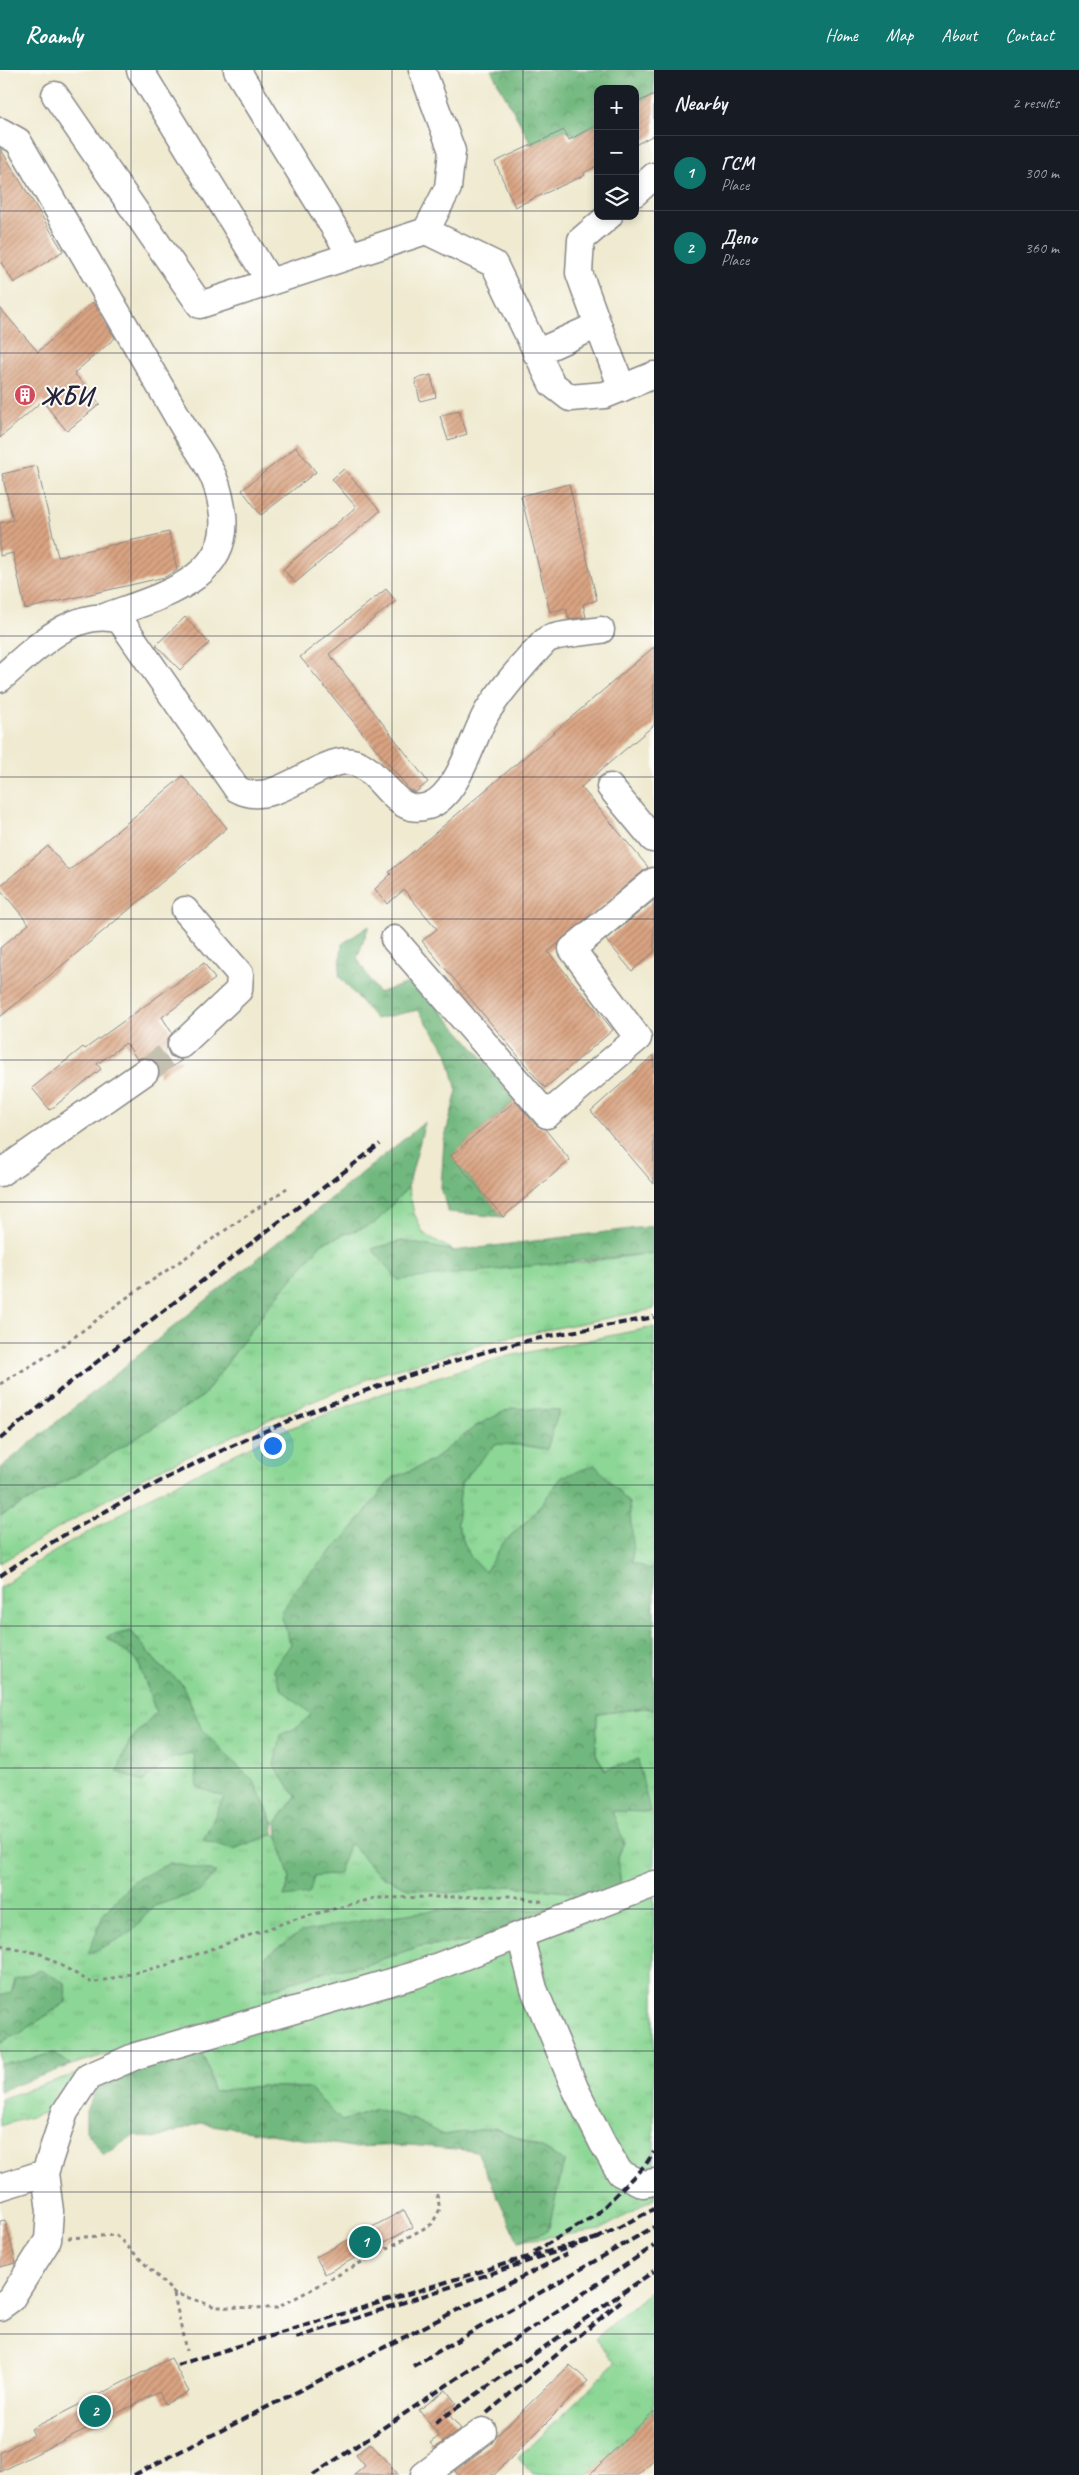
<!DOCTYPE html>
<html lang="en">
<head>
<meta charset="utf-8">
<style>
	:root { --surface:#171b24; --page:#242831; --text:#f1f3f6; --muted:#9ea1a6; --line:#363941; --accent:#0f766e }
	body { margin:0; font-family:Caveat,sans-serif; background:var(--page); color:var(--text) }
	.controls { position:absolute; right:15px; top:15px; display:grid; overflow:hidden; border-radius:10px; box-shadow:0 2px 8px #0003 }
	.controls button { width:45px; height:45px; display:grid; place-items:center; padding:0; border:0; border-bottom:1px solid var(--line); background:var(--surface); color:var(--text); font:25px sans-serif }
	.you { position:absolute; left:272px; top:1375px; width:18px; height:18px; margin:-12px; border:4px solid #fff; border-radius:50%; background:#1a73e8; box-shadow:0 0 0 8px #1a73e833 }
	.badge { display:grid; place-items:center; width:32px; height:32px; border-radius:50%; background:var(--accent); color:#fff; font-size:16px; font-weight:700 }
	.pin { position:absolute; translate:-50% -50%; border:2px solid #fff; box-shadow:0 1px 5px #0006 }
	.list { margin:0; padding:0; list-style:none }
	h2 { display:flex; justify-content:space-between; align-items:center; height:65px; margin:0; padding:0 20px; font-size:21px }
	h2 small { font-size:16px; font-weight:400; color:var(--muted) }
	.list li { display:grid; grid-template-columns:32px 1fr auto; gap:15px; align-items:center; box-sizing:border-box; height:75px; padding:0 20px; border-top:1px solid var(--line) }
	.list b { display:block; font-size:19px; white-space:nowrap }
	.list p { margin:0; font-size:16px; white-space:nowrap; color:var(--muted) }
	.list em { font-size:16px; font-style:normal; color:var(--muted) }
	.icon { flex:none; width:28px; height:28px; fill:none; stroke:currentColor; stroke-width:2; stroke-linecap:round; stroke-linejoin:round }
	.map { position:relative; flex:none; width:654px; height:2405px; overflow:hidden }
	header { display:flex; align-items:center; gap:30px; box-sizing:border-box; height:70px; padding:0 25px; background:var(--accent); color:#fff }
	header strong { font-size:24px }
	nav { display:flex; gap:28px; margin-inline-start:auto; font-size:18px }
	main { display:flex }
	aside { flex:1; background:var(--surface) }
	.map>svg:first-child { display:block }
</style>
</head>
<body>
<header>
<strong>Roamly</strong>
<nav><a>Home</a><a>Map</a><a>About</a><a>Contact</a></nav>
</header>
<main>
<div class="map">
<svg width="654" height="2405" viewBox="0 0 654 2405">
	<defs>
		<pattern id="grass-tufts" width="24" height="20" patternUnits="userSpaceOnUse" patternTransform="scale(1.25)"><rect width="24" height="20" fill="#8cd795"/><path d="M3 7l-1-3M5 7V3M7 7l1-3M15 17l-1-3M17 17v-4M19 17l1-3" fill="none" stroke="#78b881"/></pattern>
		<pattern id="forest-crowns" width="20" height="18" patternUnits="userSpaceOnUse" patternTransform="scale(1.25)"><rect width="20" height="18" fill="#71b87e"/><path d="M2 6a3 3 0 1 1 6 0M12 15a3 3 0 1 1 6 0" fill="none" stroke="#5c9568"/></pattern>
		<pattern id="building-hatch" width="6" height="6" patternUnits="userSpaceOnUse" patternTransform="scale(1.25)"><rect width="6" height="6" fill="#daa482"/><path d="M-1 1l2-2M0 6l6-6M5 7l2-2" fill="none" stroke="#b0856c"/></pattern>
	</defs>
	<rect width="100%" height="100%" fill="#fdfcf7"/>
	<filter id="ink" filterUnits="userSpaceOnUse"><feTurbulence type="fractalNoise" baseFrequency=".02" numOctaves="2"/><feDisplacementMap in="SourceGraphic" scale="10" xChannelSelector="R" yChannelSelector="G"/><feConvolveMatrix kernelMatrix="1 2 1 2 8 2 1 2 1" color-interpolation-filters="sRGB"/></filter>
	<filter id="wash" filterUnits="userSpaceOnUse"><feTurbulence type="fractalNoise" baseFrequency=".0096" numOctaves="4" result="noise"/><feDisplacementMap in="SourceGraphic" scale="20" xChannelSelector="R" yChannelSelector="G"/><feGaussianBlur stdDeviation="1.12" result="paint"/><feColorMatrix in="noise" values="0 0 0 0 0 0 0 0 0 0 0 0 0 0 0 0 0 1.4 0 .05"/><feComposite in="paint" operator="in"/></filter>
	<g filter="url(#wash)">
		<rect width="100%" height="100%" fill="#efead0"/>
		<!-- grass -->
		<g fill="url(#grass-tufts)" stroke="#577c68">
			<path d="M 408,1117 L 414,1143 L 423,1163 L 454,1181 L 402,1171 L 372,1179 L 577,1193 L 654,1183 L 654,1239 L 500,1269 L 380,1304 L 272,1348 L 150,1404 L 0,1493 L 0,1446 L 84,1401 L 203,1326 L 268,1237 L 322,1173 L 375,1153 Z"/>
			<path d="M 654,1257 L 654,1494 L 650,1499 L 632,1492 L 633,1473 L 562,1407 L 532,1446 L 504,1472 L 485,1503 L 468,1484 L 457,1453 L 461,1413 L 495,1374 L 521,1375 L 547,1379 L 559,1340 L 476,1356 L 432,1391 L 391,1409 L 349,1463 L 294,1520 L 291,1574 L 282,1620 L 312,1644 L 298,1657 L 274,1696 L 296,1726 L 274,1755 L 254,1712 L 202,1660 L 182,1614 L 158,1594 L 131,1561 L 106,1567 L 138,1591 L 156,1642 L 129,1672 L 142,1712 L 169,1689 L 194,1683 L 224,1727 L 233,1779 L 274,1764 L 278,1766 L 290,1809 L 284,1827 L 314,1807 L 350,1772 L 378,1804 L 448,1823 L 510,1816 L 607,1826 L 574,1838 L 477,1842 L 436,1840 L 265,1921 L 319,1903 L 365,1895 L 420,1876 L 491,1870 L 71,1995 L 54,1983 L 20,1992 L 0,1994 L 0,1972 L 19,1964 L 66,1932 L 65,1913 L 0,1926 L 0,1518 L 35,1493 L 151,1426 L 277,1363 L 384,1323 L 504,1287 Z"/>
			<path d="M 645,1638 L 654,1640 L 654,1805 L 621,1819 L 618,1787 L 624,1772 L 611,1741 L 649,1742 L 605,1700 L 596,1684 L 597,1644 Z"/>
			<path d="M 654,1823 L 654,2129 L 600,2160 L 518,2171 L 548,2161 L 564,2091 L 542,2078 L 494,2058 L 443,2065 L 414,2050 L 376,2039 L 342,2051 L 309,2018 L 260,2016 L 212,2022 L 210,2002 L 198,1976 Z"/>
			<path d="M 81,2002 L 51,2041 L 0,2056 L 0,2029 Z"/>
			<path d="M 654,2218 L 654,2341 L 589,2405 L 533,2405 L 518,2388 L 615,2293 L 595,2269 Z"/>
		</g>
		<!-- forest -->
		<g fill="url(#forest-crowns)" stroke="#4a6d5c">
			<path d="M 491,0 L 654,0 L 654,24 L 635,34 L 635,19 L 598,19 L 598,54 L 576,66 L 564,60 L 532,75 Z"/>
			<path d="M 369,856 L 357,888 L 378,923 L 415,911 L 518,1028 L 451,1086 L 503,1147 L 448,1142 L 441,1118 L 444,1071 L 457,1021 L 447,982 L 418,940 L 376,949 L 339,906 L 342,874 Z"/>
			<path d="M 425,1052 L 408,1117 L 375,1153 L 322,1173 L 268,1237 L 203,1326 L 84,1401 L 0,1446 L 0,1398 Z"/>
			<path d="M 654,1156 L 654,1183 L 398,1210 L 372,1179 L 402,1171 L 454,1181 Z"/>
			<path d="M 511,1338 L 559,1340 L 547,1379 L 521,1375 L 495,1374 L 461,1413 L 457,1453 L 468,1484 L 485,1502 L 504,1472 L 532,1446 L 562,1407 L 595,1395 L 629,1433 L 633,1473 L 632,1492 L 650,1499 L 654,1494 L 654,1640 L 645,1638 L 597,1644 L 596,1684 L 605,1700 L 638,1690 L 650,1742 L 612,1741 L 624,1772 L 618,1787 L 621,1819 L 607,1826 L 510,1816 L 448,1823 L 407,1818 L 378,1804 L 350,1773 L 338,1804 L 314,1807 L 309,1824 L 284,1827 L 290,1809 L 278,1766 L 277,1752 L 296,1726 L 274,1696 L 280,1665 L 298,1657 L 311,1644 L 282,1620 L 273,1599 L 291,1574 L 281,1545 L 294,1520 L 349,1463 L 391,1409 L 432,1391 L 476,1356 Z"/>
			<path d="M 131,1561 L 158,1594 L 182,1614 L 202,1660 L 254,1712 L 274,1755 L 274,1764 L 233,1779 L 203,1770 L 224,1727 L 197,1717 L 194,1683 L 169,1689 L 142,1712 L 117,1701 L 129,1672 L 156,1642 L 138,1591 L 106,1567 Z"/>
			<path d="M 170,1793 L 216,1802 L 199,1822 L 154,1836 L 128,1865 L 88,1884 L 103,1845 L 133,1811 Z"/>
			<path d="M 574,1838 L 491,1870 L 420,1876 L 365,1895 L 319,1903 L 265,1921 L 266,1886 L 301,1862 L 371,1849 L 436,1840 L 477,1842 Z"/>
			<path d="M 40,1900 L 65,1913 L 66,1932 L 19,1964 L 0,1972 L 0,1926 L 11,1923 L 15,1909 Z"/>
			<path d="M 198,1976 L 210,2002 L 212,2022 L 260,2016 L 309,2018 L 342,2051 L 376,2039 L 414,2050 L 443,2065 L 494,2058 L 542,2078 L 564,2091 L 548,2161 L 518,2171 L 477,2081 L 409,2075 L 352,2077 L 200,2053 L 154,2069 L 134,2065 L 104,2085 L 86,2061 L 86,2041 L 97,2018 L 143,1994 Z"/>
			<path d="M 54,1983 L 71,1995 L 0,2021 L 0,1994 L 20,1992 Z"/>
		</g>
		<g id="blocks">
			<!-- building -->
			<g fill="url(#building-hatch)">
				<path d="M 654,24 L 654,65 L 635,75 L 635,34 Z"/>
				<path d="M 598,54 L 598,95 L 584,103 L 585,105 L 515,137 L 495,92 L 564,60 L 569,70 Z"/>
				<path d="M 0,78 L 63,181 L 14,213 L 0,191 Z"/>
				<path d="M 93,232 L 115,268 L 74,303 L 100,334 L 67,361 L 42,331 L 0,368 L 0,238 L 38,282 Z"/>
				<path d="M 431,305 L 436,327 L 420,331 L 415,309 Z"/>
				<path d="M 459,340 L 467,364 L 448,370 L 440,346 Z"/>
				<path d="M 296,377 L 316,402 L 261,445 L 242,420 Z"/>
				<path d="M 37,396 L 58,487 L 169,462 L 177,500 L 165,507 L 25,539 L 13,483 L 0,486 L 0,453 L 13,450 L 2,404 Z"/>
				<path d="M 344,399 L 380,441 L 295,513 L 283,499 L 356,437 L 332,409 Z"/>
				<path d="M 569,414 L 597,530 L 583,534 L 586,547 L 569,549 L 566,538 L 550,542 L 521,426 Z"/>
				<path d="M 386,519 L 396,531 L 329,584 L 428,712 L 416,722 L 409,719 L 300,587 Z"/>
				<path d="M 185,547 L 209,573 L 180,600 L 156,575 Z"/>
				<path d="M 654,577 L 654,655 L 581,717 L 648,797 L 548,882 L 613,960 L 545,1018 L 422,871 L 437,859 L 404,820 L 387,834 L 375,819 L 391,804 L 389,802 Z"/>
				<path d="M 183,706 L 227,758 L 0,947 L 0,878 L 29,854 L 0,819 L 0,816 L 48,776 L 69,801 Z"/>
				<path d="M 654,830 L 654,882 L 632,901 L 606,870 Z"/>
				<path d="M 204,893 L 215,909 L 162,947 L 172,963 L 167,970 L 167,979 L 170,986 L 182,990 L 159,1006 L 157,993 L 152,989 L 144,987 L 137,989 L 126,973 L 97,994 L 101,999 L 50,1040 L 32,1018 L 83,977 L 85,979 Z"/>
				<path d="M 654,985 L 654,1114 L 591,1041 Z"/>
				<path d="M 515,1031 L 536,1055 L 545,1059 L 570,1090 L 503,1147 L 451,1086 Z"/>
				<path d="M 404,2140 L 413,2157 L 325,2204 L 316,2187 Z"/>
				<path d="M 5,2150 L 16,2193 L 0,2197 L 0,2151 Z"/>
				<path d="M 171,2288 L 189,2322 L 165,2334 L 159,2322 L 0,2402 L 0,2383 L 34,2365 L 31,2359 Z"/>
				<path d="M 570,2295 L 588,2311 L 494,2405 L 457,2405 L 454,2401 L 492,2373 L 497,2365 Z"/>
				<path d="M 446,2320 L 456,2333 L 445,2340 L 461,2359 L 435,2378 L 430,2373 L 439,2366 L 419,2340 Z"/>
				<path d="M 654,2341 L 654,2390 L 639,2405 L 589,2405 Z"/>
				<path d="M 370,2373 L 380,2384 L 398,2405 L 354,2405 L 365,2396 L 356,2385 Z"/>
			</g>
		</g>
	</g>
	<g filter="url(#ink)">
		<use href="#blocks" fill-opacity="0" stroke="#888686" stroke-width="1"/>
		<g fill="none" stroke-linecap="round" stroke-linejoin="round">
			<!-- minor-tunnel -->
			<path stroke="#c6c2b2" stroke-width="26" stroke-dasharray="26 13" stroke-linecap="butt" d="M 145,1002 L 181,975"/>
			<!-- minor casing -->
			<g stroke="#888686" stroke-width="29">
				<g id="minor">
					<path d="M 140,0 L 270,212"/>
					<path d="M 237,0 L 351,185"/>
					<path d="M 55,25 L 200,235 L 426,161 L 448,118 L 452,81 L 422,0"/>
					<path d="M 0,61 L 18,71 L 183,356 C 191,370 202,384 209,398 C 216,410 220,425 222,438 C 235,509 158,527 107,546"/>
					<path d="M 635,123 L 654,106"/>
					<path d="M 426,161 L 494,194 L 552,314 L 570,328 L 605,325 L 654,305"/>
					<path d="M 598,255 L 622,318"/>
					<path d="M 536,283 L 598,255 L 579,203 L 581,170 L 609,146"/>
					<path d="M 0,609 C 33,581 74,536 120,550 L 237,719 C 270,738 306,699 339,692 C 380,684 388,749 428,736 C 458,727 473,666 487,642 C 500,621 516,603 532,585 C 537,581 543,572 548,569 C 558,564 589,562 601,560"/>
					<path d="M 610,717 L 653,769 L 654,768"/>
					<path d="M 394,869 L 547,1045 L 638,968 L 572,879 L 654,811"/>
					<path d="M 181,975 L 239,920 L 240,904 L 185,840"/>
					<path d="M 0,1103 L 145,1002"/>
					<path d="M 520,1865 L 534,1919 L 575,2018 L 603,2074 L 620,2103 L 643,2114 L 654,2112"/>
					<path d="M 0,2117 L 45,2103"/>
					<path d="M 0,2237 L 11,2229 L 48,2170 L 50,2141 L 45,2103 L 65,2042 L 88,2007 L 136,1986 L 415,1905 L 654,1814"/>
					<path d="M 424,2405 L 483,2361"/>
				</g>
			</g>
			<!-- path -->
			<g stroke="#888686" stroke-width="3" stroke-dasharray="4 4" stroke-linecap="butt">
				<path d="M 0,1314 L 57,1280 L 122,1231 L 287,1118"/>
				<path d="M 0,1875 L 41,1884 L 92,1913 L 167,1895 L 292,1850 L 375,1828 L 511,1826 L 545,1832"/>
				<path d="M 68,2168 L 116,2165 L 174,2223 L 216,2237 L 277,2238 L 432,2154 L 440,2139 L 436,2121"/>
				<path d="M 174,2224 L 186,2281"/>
			</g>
			<!-- minor -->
			<use href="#minor" stroke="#fff" stroke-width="26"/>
			<!-- rail -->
			<g stroke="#22223b" stroke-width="4" stroke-dasharray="8 4" stroke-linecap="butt">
				<path d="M 0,1369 L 63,1318 L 380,1074"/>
				<path d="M 0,1506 C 32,1483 66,1464 99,1445 C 225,1372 359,1317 499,1278 C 549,1264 603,1257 654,1247"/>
				<path d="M 596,2169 L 654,2139"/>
				<path d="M 534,2182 L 596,2145 L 646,2094 L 654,2082"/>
				<path d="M 177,2295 L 521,2189 L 601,2167 L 296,2268"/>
				<path d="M 413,2296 L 654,2157"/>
				<path d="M 487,2343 L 621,2231"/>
				<path d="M 435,2353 L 654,2201"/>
				<path d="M 134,2405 L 567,2184"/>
				<path d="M 313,2405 L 654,2176"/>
			</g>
		</g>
	</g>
	<!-- grid -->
	<path fill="none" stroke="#22223b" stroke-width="1" stroke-opacity="0.55" d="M 131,0 L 131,2405M 262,0 L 262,2405M 392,0 L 392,2405M 523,0 L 523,2405M 0,141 L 598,141M 635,141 L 654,141M 0,283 L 654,283M 0,424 L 654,424M 0,566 L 654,566M 0,707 L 654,707M 0,849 L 654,849M 0,990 L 654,990M 0,1132 L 654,1132M 0,1273 L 654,1273M 0,1415 L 654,1415M 0,1556 L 654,1556M 0,1698 L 654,1698M 0,1839 L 654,1839M 0,1981 L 654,1981M 0,2122 L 654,2122M 0,2264 L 654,2264"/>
	<!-- icons -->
	<defs>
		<g id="building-disc" transform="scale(1.125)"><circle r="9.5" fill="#d1495b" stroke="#fdfcf7"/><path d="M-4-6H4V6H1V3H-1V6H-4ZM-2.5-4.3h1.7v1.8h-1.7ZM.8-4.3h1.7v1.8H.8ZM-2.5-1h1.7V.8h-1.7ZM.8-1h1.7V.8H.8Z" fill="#fff"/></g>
	</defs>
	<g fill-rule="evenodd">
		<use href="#building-disc" x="25" y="325"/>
	</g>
	<g text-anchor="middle" stroke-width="4" stroke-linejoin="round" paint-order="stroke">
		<!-- poi labels -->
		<g font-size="25" font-weight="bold" fill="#22223b" stroke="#fdfcf7" text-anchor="start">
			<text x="41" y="334">ЖБИ</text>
		</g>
	</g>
</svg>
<div class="controls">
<button>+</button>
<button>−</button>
<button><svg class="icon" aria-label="layers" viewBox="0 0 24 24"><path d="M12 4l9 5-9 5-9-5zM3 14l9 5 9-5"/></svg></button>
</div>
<div class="you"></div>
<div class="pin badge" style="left:365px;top:2172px">1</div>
<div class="pin badge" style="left:95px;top:2341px">2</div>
</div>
<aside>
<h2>Nearby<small>2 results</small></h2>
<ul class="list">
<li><span class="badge">1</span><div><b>ГСМ</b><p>Place</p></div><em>300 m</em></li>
<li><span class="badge">2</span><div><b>Депо</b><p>Place</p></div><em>360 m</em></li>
</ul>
</aside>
</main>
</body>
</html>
